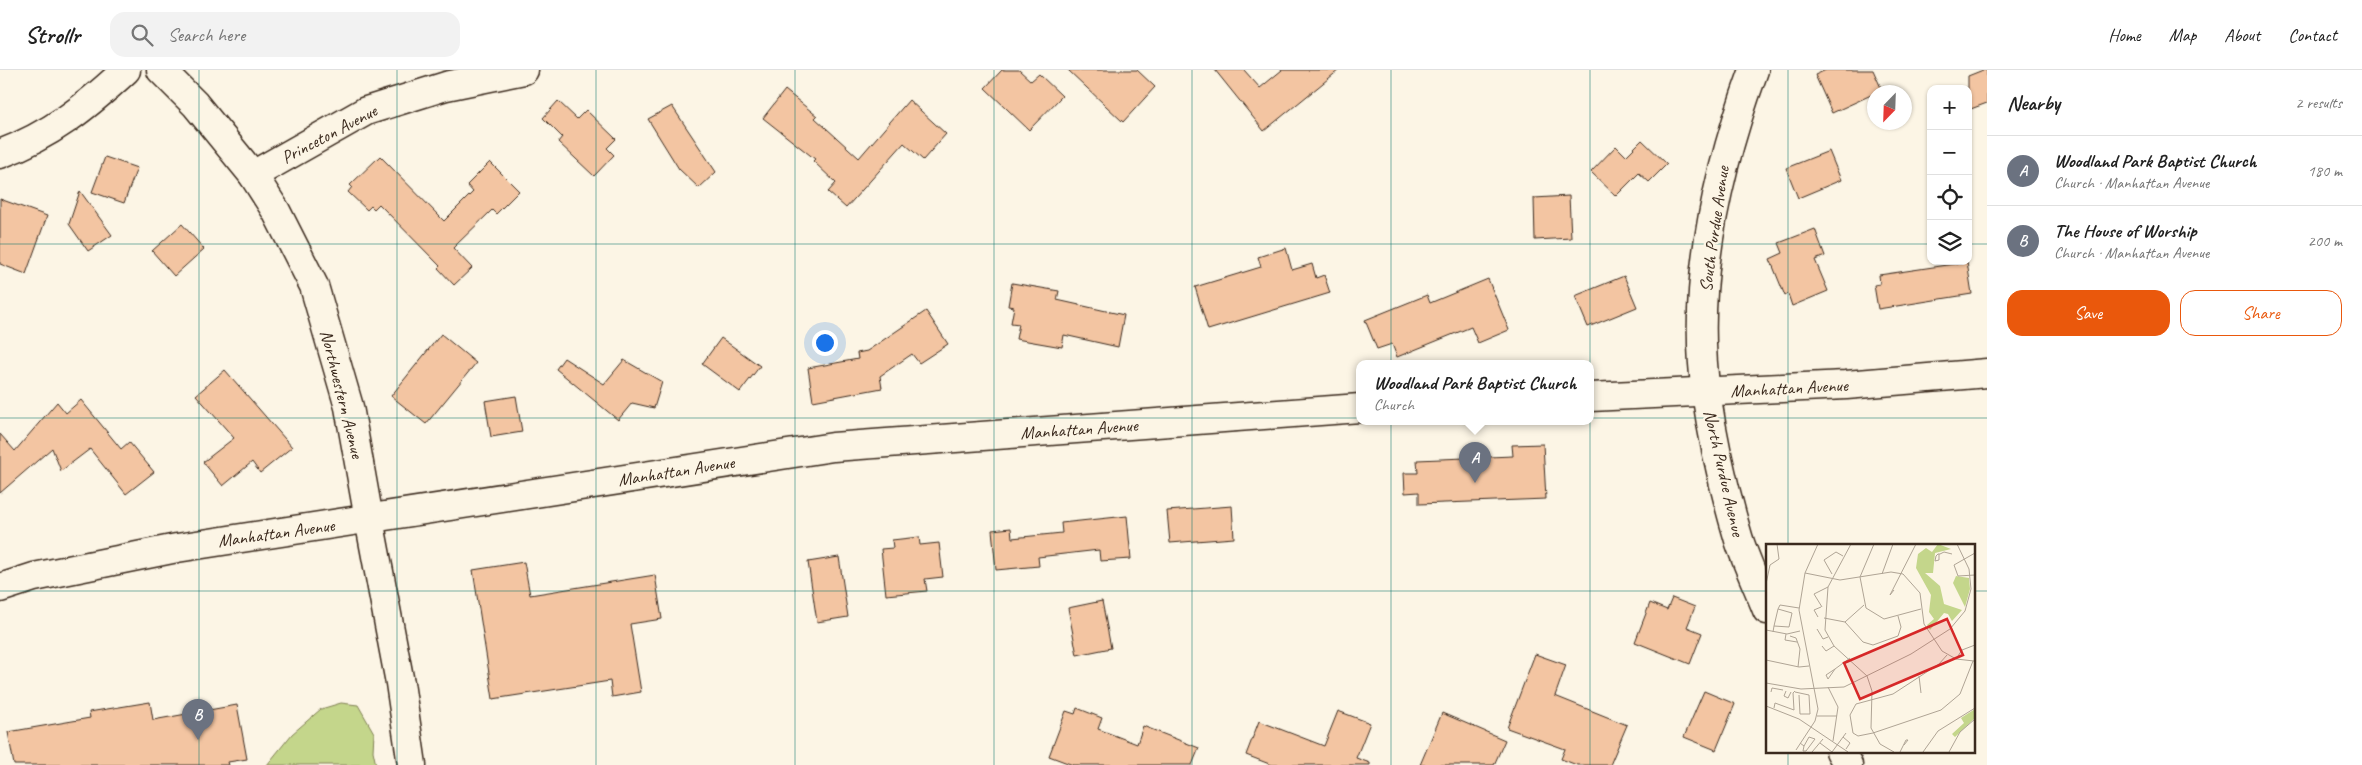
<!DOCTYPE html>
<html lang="en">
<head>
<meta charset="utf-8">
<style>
	:root { --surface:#fff; --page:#f2f2f2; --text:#222; --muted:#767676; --line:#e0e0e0; --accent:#ea580c }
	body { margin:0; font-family:Caveat,sans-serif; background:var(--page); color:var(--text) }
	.controls { position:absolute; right:15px; top:15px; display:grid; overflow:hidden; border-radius:10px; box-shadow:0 1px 4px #0004 }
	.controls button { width:45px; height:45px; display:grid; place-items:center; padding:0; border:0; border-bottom:1px solid var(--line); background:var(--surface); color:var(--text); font:25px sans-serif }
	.compass { position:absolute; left:1867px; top:15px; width:45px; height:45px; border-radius:50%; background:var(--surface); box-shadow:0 1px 4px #0004; rotate:203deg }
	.you { position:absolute; left:824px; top:272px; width:18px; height:18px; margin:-12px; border:4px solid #fff; border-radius:50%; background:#1a73e8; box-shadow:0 0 0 8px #1a73e833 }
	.badge { display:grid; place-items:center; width:32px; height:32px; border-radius:50%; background:var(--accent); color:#fff; font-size:16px; font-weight:700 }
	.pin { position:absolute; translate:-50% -41px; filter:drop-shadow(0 1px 2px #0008) }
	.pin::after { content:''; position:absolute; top:26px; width:18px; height:15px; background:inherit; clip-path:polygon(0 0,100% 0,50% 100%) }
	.popup { position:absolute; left:1356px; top:290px; width:238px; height:65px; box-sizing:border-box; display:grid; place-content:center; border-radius:10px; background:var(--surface); filter:drop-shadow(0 1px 4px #0005); font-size:16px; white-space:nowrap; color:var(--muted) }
	.popup b { font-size:19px; color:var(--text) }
	.popup::after { content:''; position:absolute; left:50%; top:100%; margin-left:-10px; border:10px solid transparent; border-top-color:var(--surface) }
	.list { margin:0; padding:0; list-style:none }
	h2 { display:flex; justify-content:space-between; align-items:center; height:65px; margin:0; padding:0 20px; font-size:21px }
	h2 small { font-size:16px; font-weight:400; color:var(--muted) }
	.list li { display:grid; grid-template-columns:32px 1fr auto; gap:15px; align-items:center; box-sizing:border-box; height:70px; padding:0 20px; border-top:1px solid var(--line) }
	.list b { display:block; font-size:19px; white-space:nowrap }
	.list p { margin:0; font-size:16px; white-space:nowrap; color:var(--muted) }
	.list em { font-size:16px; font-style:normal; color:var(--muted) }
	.actions { display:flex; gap:10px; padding:15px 20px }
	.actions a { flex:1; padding:11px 0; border:1px solid var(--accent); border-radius:15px; text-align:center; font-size:18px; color:var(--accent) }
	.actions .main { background:var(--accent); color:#fff }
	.icon { flex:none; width:28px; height:28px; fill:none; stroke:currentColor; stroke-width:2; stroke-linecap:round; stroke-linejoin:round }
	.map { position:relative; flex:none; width:1987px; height:695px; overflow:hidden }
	header { display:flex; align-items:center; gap:30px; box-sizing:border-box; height:70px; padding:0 25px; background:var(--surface); border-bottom:1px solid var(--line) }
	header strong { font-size:24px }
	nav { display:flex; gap:28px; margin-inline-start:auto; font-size:18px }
	.search { width:350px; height:45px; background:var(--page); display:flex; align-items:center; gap:12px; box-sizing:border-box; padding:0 18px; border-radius:15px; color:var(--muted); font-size:19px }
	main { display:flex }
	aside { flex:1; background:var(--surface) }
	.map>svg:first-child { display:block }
</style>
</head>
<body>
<header>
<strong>Strollr</strong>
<div class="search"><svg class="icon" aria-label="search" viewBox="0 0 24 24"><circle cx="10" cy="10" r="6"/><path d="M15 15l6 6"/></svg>Search here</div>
<nav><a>Home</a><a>Map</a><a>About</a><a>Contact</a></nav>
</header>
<main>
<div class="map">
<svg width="1987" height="695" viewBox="0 0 1987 695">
	<rect width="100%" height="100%" fill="#fcf5e5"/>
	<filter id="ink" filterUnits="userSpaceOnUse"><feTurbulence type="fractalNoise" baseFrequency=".02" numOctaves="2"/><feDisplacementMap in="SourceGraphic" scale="10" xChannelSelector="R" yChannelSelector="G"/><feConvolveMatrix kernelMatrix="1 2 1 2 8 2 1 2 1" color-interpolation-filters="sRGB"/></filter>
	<g filter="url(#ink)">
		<!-- green -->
		<path fill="#c4d68b" stroke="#808054" d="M 341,633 L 358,635 L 374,663 L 373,681 L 376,695 L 267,695 L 292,664 L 321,639 Z"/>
		<!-- building -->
		<g fill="#f3c5a2" stroke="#3b2a1e">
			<path d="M 1002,0 L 1019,0 L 1031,11 L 1039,4 L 1062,26 L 1029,60 L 985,18 Z"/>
			<path d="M 1068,0 L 1137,0 L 1155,17 L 1123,52 Z"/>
			<path d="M 1215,0 L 1244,0 L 1260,18 L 1282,0 L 1339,0 L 1264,61 Z"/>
			<path d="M 1826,0 L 1873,0 L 1882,20 L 1832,43 L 1815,5 Z"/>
			<path d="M 1983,0 L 1987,0 L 1987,33 L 1968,40 L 1968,6 Z"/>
			<path d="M 785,20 L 817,46 L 815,48 L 859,88 L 909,30 L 946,64 L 923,90 L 904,73 L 846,138 L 828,122 L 836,113 L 813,91 L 815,89 L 763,48 Z"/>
			<path d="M 558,31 L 577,49 L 586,40 L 616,69 L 607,78 L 614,85 L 594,106 L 558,72 L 562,67 L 543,48 Z"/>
			<path d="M 672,36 L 716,102 L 699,118 L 679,99 L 648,49 Z"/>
			<path d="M 1642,70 L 1667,94 L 1649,112 L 1639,103 L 1616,126 L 1591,102 L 1616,76 L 1626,86 Z"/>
			<path d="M 1829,81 L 1841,110 L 1798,128 L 1786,98 Z"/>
			<path d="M 380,86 L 444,151 L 473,122 L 467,115 L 490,92 L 519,121 L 496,144 L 492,140 L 453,178 L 472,198 L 454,215 L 438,198 L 440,196 L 379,134 L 374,139 L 371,136 L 367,140 L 348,122 L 352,117 L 350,115 Z"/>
			<path d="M 105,87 L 137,98 L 124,133 L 92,122 Z"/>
			<path d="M 80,121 L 112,165 L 88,181 L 69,154 Z"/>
			<path d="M 1569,126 L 1571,168 L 1535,170 L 1534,128 Z"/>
			<path d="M 0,129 L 47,146 L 26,204 L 0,194 Z"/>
			<path d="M 182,154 L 204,179 L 174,206 L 152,181 Z"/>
			<path d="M 1815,159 L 1825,186 L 1815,190 L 1828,221 L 1792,236 L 1788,224 L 1785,226 L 1770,189 L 1783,183 L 1779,173 Z"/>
			<path d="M 1286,178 L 1292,200 L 1312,194 L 1316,208 L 1324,205 L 1330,223 L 1208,260 L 1195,217 L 1261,197 L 1258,187 Z"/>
			<path d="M 1967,192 L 1972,224 L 1878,239 L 1874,215 L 1880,214 L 1879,205 Z"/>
			<path d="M 1624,206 L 1637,237 L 1588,257 L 1575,226 Z"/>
			<path d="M 1488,209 L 1509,260 L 1478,273 L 1471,257 L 1397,287 L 1392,274 L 1377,279 L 1365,250 L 1427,225 L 1430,233 Z"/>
			<path d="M 1012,213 L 1059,221 L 1057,230 L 1124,245 L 1118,277 L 1064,265 L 1062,277 L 1016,269 L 1019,254 L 1011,253 L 1014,237 L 1008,236 Z"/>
			<path d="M 926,241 L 948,274 L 919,293 L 912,284 L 880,306 L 882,318 L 813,331 L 808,298 L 858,289 L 857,283 L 867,281 Z"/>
			<path d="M 441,264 L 476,293 L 426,354 L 391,326 Z"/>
			<path d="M 721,268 L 760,296 L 740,322 L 702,294 Z"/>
			<path d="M 564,288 L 604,314 L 624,290 L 662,312 L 654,338 L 632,333 L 618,350 L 556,299 Z"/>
			<path d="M 225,300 L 292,377 L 260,403 L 252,392 L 223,416 L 203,392 L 234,368 L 196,325 Z"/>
			<path d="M 516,326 L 522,362 L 491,367 L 485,331 Z"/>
			<path d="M 81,330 L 121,379 L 129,372 L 154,402 L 126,424 L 90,379 L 61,401 L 52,378 L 0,423 L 0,364 L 15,381 L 57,332 L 66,343 Z"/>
			<path d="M 1543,374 L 1546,429 L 1419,434 L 1419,422 L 1405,423 L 1404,403 L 1418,403 L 1417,390 L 1513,386 L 1512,375 Z"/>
			<path d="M 1232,436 L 1234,468 L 1170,473 L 1167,441 Z"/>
			<path d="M 1127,446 L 1131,489 L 1100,491 L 1099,480 L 1038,487 L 1039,496 L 996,500 L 992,460 L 1011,458 L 1012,468 L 1062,463 L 1061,453 Z"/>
			<path d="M 919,467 L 920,475 L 939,473 L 943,507 L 925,509 L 927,521 L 886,525 L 881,479 L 893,478 L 892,470 Z"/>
			<path d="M 839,487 L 848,547 L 817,552 L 808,492 Z"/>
			<path d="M 524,492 L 530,525 L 655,505 L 662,549 L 630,554 L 641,622 L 612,627 L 610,611 L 493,629 L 473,500 Z"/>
			<path d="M 1672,528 L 1695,537 L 1687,557 L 1702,563 L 1690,594 L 1635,572 L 1650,533 L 1667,540 Z"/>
			<path d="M 1102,531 L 1111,578 L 1077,585 L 1068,538 Z"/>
			<path d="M 1535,584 L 1566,595 L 1555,626 L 1627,655 L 1610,695 L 1577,695 L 1561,689 L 1565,679 L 1507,658 Z"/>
			<path d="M 1704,621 L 1735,634 L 1716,680 L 1684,667 Z"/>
			<path d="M 150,632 L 153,650 L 237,635 L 247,689 L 228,692 L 229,695 L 14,695 L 8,662 L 90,648 L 89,642 Z"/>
			<path d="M 1077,638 L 1102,648 L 1098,659 L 1137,674 L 1143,656 L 1199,678 L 1192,695 L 1073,695 L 1049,686 L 1066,641 L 1075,644 Z"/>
			<path d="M 1338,641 L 1370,653 L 1356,688 L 1370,693 L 1370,695 L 1272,695 L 1246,685 L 1259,651 L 1324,676 Z"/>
			<path d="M 1442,643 L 1505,670 L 1494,695 L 1420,695 Z"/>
		</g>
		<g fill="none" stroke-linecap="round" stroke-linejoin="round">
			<!-- street casing -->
			<g stroke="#3b2a1e" stroke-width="31">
				<g id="street">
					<path d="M 161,0 L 195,34 L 253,105 L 276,141 L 314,216 L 349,337 L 369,449"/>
					<path d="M 1754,0 C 1717,101 1691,214 1706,322 C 1713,371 1725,423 1739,470 C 1747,494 1758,517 1767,540"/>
					<path d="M 0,84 C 51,65 86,37 126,0"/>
					<path d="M 253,105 L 366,41 L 446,16 L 524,0"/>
					<path d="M 1840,681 L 1848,695"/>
				</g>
			</g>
			<!-- secondary casing -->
			<g stroke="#3b2a1e" stroke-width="31">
				<g id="secondary">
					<path d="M 1590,327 L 1846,315 L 1987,303"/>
					<path d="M 369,449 L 400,613 L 412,695"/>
					<path d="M 0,518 L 34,507 L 177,478 L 833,377 L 1360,338"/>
				</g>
			</g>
			<!-- street -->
			<use href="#street" stroke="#fcf5e5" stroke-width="28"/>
			<!-- secondary -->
			<use href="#secondary" stroke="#fcf5e5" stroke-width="28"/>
		</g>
	</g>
	<!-- grid -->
	<path fill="none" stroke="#0f766e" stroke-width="1" stroke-opacity="0.55" d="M 199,0 L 199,695M 397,0 L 397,695M 596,0 L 596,695M 795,0 L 795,695M 994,0 L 994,695M 1192,0 L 1192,695M 1391,0 L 1391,695M 1590,0 L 1590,695M 1788,0 L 1788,475M 0,174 L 1931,174M 1968,174 L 1987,174M 0,348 L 1987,348M 0,521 L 1767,521M 1973,521 L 1987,521M 1788,681 L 1788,695"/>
	<g text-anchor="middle" stroke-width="4.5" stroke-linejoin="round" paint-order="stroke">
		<!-- street labels -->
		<g font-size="18" fill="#3b2a1e" stroke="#fcf5e5">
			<text transform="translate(329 64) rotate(-28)" y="6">Princeton Avenue</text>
			<text transform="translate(1714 159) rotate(-82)" y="6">South Purdue Avenue</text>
			<text transform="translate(1789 318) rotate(-3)" y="6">Manhattan Avenue</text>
			<text transform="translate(342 324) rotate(76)" y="6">Northwestern Avenue</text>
			<text transform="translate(1079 359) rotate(-4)" y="6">Manhattan Avenue</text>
			<text transform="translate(676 401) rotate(-9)" y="6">Manhattan Avenue</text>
			<text transform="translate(1724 403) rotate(77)" y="6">North Purdue Avenue</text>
			<text transform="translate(276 463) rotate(-8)" y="6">Manhattan Avenue</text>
		</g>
	</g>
	<!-- overview -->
	<g transform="translate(1766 474)">
		<rect width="209" height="209" fill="#fcf5e5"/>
		<path d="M 172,0 L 185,5 L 169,9 L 167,29 L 159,29 L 174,42 L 178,60 L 196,66 L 186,77 L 182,70 L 178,69 L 164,86 L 161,81 L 168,75 L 163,68 L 165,51 L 150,24 L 152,10 L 160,4 L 166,8 ZM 190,32 L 203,34 L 204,45 L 199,63 L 187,39 ZM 209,165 L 209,174 L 189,193 L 186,190 L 198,179 L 195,174 Z" fill="#c4d68b"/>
		<path fill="none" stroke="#afa495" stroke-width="1" d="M 85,0 L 62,43 L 59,86 L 68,102 L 101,132 L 106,147 L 105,184 L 114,200 L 128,208M 108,0 L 94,33 L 100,64 L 118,75 L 155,65M 209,9 L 188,21 L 192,32 L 209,31M 173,10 L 173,16 L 169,17 L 170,12 L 172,10 L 174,10 L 178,8 L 186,10M 39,29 L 74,36 L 125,28 L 137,30 L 154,49 L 158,80 L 176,107 L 190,115 L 208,117M 66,30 L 58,16 L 70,8 L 77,12M 116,30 L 127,0M 0,40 L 4,21 L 13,15 L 11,0M 128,46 L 124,51 L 150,0M 56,63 L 48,50 L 62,43M 52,73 L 48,66 L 55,63M 58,74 L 79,78 L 97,98 L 107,101 L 132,92 L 135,83 L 132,72M 79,78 L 98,61M 8,82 L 12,65M 51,85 L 57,95 L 62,93M 0,86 L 21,90 L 34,87M 7,88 L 8,82 L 23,83 L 26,69 L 12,65 L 14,61 L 33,64M 20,90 L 19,96 L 31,98M 24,92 L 30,94 L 34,105 L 32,123M 56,102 L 60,107 L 68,102M 181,111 L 173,120 L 127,150 L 90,160 L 84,171 L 87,189 L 92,192 L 107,189 L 175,166 L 194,150 L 207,117M 190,115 L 196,106 L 209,101M 0,116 L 33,123 L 43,122M 69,125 L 62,135 L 60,131 L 69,125 L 84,114M 153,132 L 155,149M 0,139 L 35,145 L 78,143 L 145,110 L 184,85 L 199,67 L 205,45 L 203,25 L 191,0M 62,143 L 72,163 L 67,197M 20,147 L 18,152 L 22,154 L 25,148M 5,148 L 6,144 L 17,146M 29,148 L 43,151 L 44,170 L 34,170 L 33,151M 0,162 L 33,175 L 82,208M 8,164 L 9,159 L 28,166 L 27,149 L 29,147M 51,172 L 71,172M 77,193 L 84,199 L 80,205M 34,199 L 38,202 L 37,207 L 40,207 L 49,195 L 43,193 L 38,202M 54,199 L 66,208 L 80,189M 30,206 L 49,177 L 52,165 L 33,66 L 39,29 L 52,0M 46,208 L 57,195M 134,208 L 140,196 L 142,196 L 138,201M 157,208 L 172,187 L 209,164M 183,208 L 194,188 L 209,175"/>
		<path fill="#d62828" fill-opacity="0.15" stroke="#d62828" stroke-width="2.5" d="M 181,75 L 197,111 L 94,155 L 78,119 Z"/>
		<rect width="209" height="209" fill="none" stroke="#3b2a1e" stroke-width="2.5"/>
	</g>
</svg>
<div class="controls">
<button>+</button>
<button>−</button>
<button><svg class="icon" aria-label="locate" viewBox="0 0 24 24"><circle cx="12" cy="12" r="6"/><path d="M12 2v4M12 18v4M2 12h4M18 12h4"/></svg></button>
<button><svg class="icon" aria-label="layers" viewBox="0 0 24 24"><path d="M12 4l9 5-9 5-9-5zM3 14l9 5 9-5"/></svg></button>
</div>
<svg class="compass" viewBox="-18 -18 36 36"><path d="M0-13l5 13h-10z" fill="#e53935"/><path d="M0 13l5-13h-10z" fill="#767676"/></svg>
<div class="you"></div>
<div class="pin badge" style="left:1475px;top:413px;background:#6b7280">A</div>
<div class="popup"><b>Woodland Park Baptist Church</b>Church</div>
<div class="pin badge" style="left:198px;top:670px;background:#6b7280">B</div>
</div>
<aside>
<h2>Nearby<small>2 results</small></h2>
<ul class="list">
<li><span class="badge" style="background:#6b7280">A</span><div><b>Woodland Park Baptist Church</b><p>Church · Manhattan Avenue</p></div><em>180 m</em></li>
<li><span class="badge" style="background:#6b7280">B</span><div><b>The House of Worship</b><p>Church · Manhattan Avenue</p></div><em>200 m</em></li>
</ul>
<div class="actions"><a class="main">Save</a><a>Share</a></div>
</aside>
</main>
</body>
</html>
